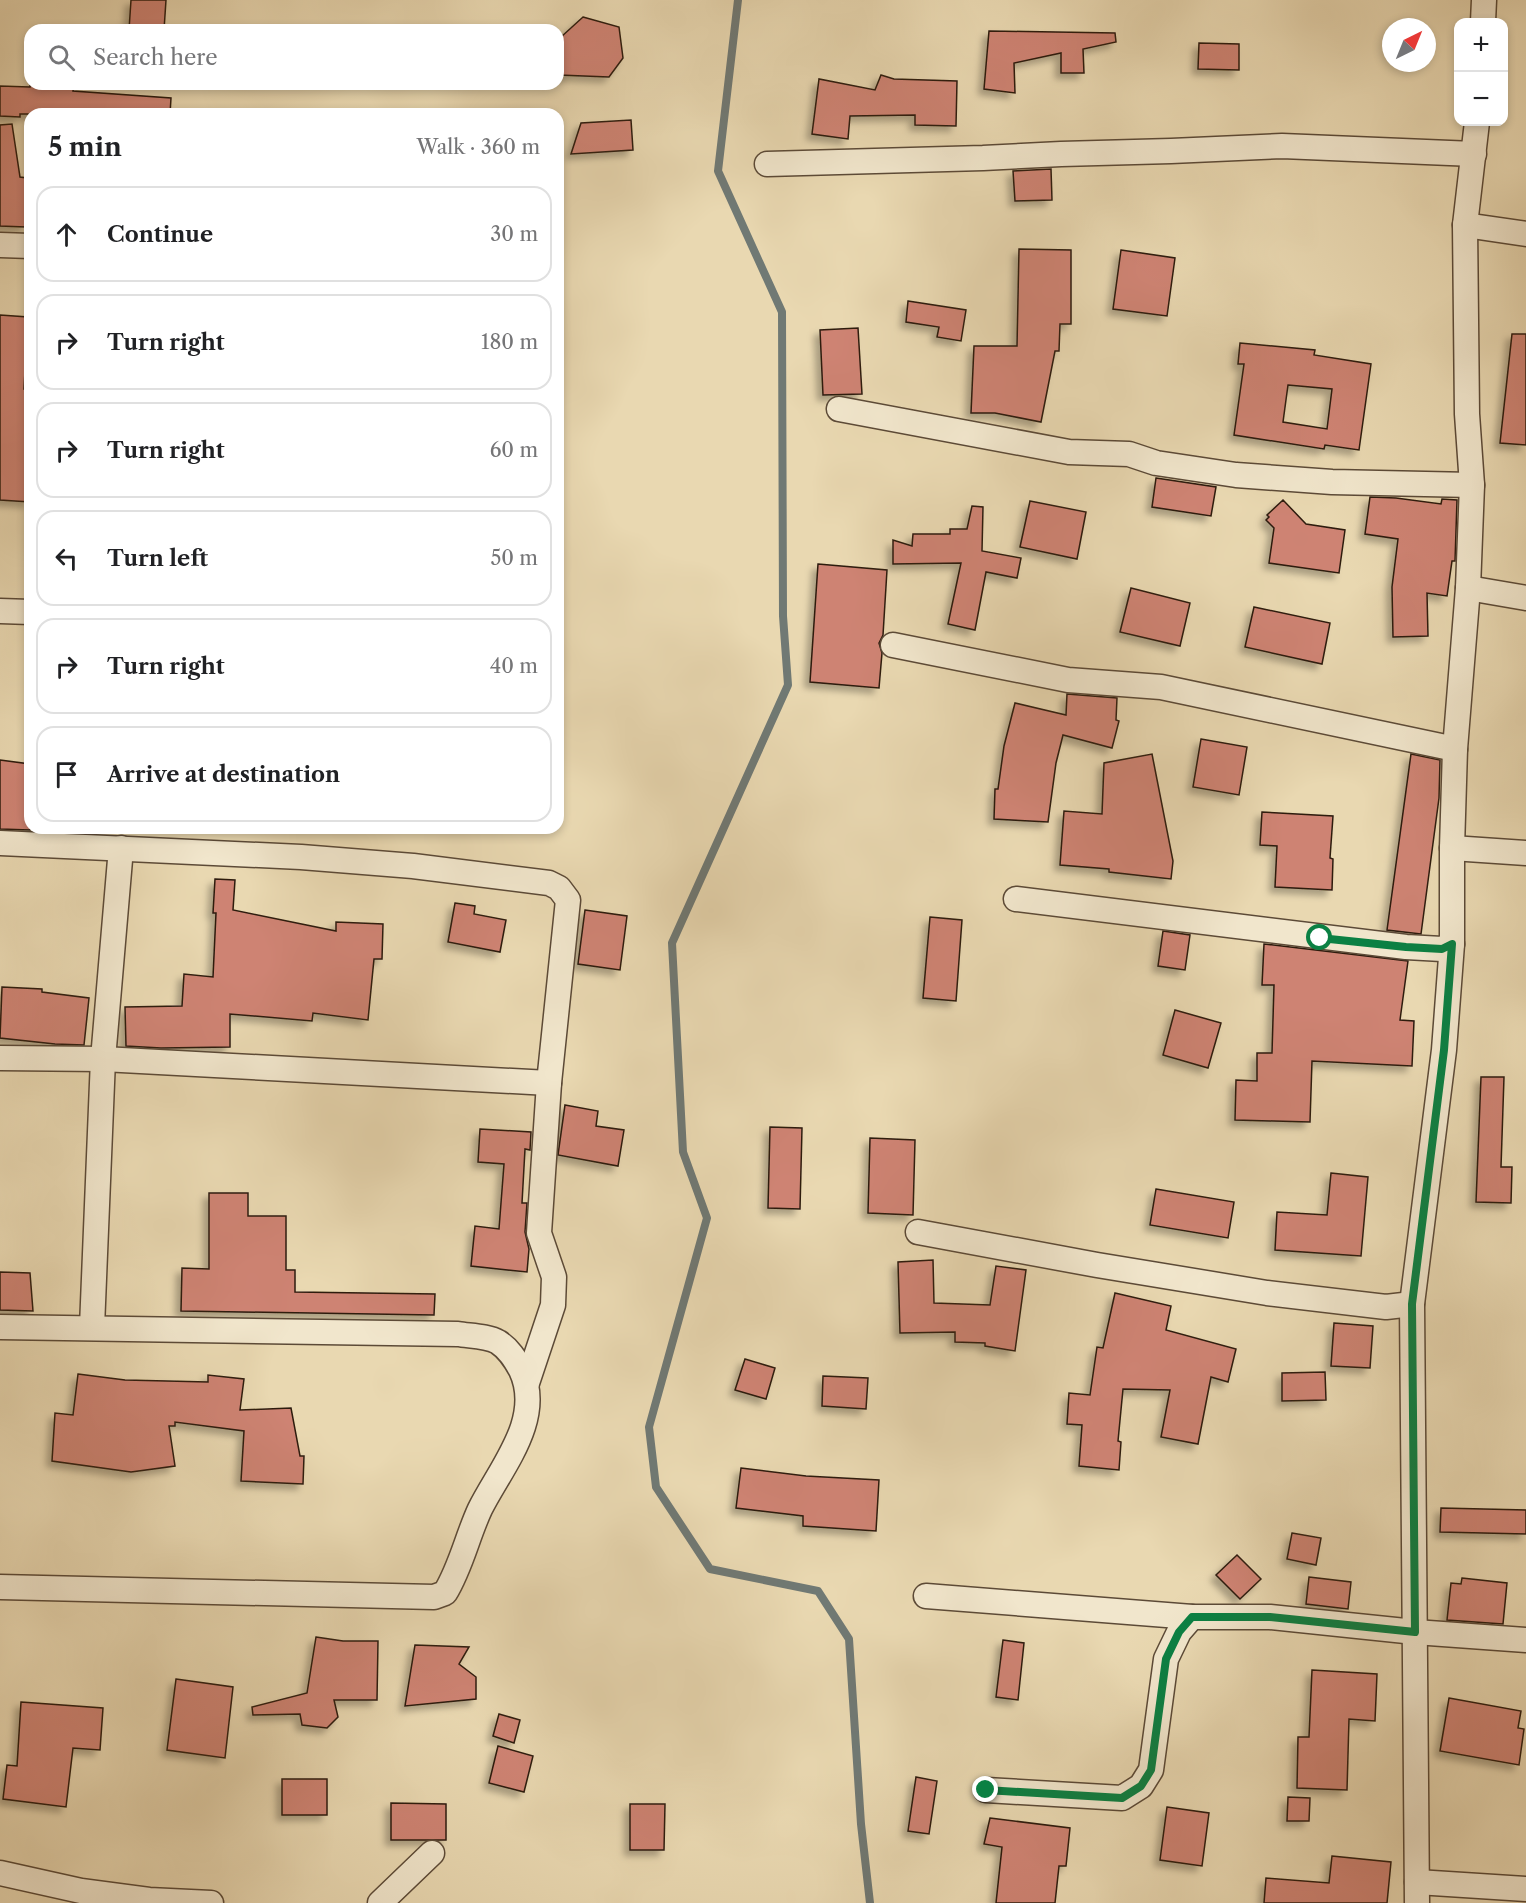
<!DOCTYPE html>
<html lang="en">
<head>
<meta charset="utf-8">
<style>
	:root { --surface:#fff; --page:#f2f2f2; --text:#202124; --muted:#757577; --line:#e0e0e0 }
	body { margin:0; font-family:"Libre Caslon Text",serif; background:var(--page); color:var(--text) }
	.controls { position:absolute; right:18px; top:18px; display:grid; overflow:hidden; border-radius:12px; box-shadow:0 3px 9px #0003 }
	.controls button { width:54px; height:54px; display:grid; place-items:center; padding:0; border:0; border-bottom:2px solid var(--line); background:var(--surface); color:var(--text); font:30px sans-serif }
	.compass { position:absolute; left:1382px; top:18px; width:54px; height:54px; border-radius:50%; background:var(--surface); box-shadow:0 3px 9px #0003; rotate:43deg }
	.stop { position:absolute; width:18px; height:18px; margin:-14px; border:4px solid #0b8043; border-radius:50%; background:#fff }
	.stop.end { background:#0b8043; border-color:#fff; box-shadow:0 2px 6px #0008 }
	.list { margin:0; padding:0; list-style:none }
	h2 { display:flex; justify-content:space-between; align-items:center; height:78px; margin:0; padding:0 24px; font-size:26px }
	h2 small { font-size:20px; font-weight:400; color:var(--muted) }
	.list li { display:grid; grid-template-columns:39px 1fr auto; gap:18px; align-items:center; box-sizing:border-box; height:96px; margin:0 12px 12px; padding:0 12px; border:2px solid var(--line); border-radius:18px }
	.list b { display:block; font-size:22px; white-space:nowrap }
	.list em { font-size:20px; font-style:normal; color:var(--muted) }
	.icon { flex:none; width:33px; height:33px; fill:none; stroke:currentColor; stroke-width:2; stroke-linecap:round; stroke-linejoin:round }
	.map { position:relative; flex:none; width:1526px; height:1903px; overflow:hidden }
	.search { position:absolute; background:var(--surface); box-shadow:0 3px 9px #0003; left:24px; top:24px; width:540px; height:66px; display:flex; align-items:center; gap:15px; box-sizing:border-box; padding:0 21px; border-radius:18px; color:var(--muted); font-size:22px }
	.panel { position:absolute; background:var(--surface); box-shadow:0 3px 9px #0003; left:24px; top:108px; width:540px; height:726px; border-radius:18px }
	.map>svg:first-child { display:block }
</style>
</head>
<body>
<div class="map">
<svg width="1526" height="1903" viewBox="0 0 1526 1903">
	<defs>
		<filter id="shadow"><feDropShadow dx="-5.5" dy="5.5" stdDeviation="3" flood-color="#0004"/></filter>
	</defs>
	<rect width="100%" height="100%" fill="#e9d8b1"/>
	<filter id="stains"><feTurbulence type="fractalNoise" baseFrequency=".00333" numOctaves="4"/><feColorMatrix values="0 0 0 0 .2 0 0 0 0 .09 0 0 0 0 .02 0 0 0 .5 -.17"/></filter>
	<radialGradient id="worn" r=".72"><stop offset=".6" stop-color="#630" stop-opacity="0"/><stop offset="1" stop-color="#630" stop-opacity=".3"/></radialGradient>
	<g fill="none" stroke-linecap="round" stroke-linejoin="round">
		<!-- stream -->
		<path stroke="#707974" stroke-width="8" d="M 738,0 L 718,171 L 782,312 L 783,616 L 788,685 L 672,943 L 683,1152 L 707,1218 L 649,1427 L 656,1487 L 710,1569 L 818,1591 L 849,1639 L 861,1824 L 870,1903"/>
	</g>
	<!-- building -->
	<g fill="#ce8373" stroke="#2d1b0e" stroke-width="1.5" fill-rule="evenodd" filter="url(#shadow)">
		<path d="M 131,0 L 166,0 L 164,30 L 129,30 Z"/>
		<path d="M 583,17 L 619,27 L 623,58 L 609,77 L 559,75 L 561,37 Z"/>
		<path d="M 989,31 L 1115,33 L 1116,42 L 1083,49 L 1084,73 L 1061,73 L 1061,53 L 1014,63 L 1015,93 L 984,89 Z"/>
		<path d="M 1199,43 L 1239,44 L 1239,70 L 1198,69 Z"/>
		<path d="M 881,75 L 894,79 L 957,81 L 956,126 L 915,125 L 915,115 L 850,116 L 848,139 L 812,134 L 819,79 L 875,90 Z"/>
		<path d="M 30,84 L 74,84 L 73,91 L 171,98 L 170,114 L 20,114 L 20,117 L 0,116 L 0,86 L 30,87 Z"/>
		<path d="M 631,120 L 633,150 L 571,154 L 581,123 Z"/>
		<path d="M 12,124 L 20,177 L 27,178 L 26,227 L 0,226 L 0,125 Z"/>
		<path d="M 1051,169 L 1052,200 L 1015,201 L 1013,171 Z"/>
		<path d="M 1019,249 L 1071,250 L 1071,324 L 1060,324 L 1059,351 L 1055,351 L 1041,422 L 995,413 L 971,413 L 974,346 L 1017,346 Z"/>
		<path d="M 1121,250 L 1175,258 L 1167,316 L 1113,309 Z"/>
		<path d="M 908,301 L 966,310 L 961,341 L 937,337 L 939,327 L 906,322 Z"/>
		<path d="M 0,315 L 28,317 L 24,389 L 30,389 L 30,502 L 0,500 Z"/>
		<path d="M 858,328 L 862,394 L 823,395 L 820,330 Z"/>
		<path d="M 1512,334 L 1526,334 L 1526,445 L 1500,443 Z"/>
		<path d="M 1240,343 L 1315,350 L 1314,355 L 1371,364 L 1359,450 L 1325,445 L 1324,449 L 1234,435 L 1244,364 L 1238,364 ZM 1288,385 L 1332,389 L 1327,429 L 1283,422 Z"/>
		<path d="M 1156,478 L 1216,487 L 1211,516 L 1152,507 Z"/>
		<path d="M 1370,497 L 1396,498 L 1441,504 L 1442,499 L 1457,500 L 1455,561 L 1452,561 L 1447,596 L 1427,593 L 1428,636 L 1393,637 L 1392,587 L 1398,539 L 1365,534 Z"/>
		<path d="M 1283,500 L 1306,524 L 1345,530 L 1339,573 L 1269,563 L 1274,528 L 1266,520 L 1269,517 L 1267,515 Z"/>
		<path d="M 1030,501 L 1086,512 L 1077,559 L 1020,547 Z"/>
		<path d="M 972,506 L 983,507 L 982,551 L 1021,558 L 1017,578 L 986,572 L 975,630 L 948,624 L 961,563 L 893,564 L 893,540 L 912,546 L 913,534 L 950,534 L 950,529 L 967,529 Z"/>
		<path d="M 818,564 L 887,570 L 883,635 L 879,643 L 882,653 L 879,688 L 810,682 Z"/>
		<path d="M 1131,588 L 1190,603 L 1180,646 L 1120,632 Z"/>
		<path d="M 1254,607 L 1330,623 L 1322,664 L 1245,647 Z"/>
		<path d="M 1067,694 L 1117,698 L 1116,720 L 1119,721 L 1112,748 L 1063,735 L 1056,763 L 1048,822 L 994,819 L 995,789 L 998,789 L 1004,746 L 1015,703 L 1066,715 Z"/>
		<path d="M 1201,739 L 1247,747 L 1239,795 L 1193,787 Z"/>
		<path d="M 1152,754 L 1173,861 L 1171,879 L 1109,872 L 1109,869 L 1060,865 L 1064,811 L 1102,814 L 1104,763 Z"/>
		<path d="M 1411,754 L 1440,760 L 1439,798 L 1421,934 L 1387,930 Z"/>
		<path d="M 0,760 L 30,764 L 30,830 L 0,829 Z"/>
		<path d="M 1262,812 L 1333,816 L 1330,858 L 1333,859 L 1332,890 L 1275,887 L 1277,846 L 1260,845 Z"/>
		<path d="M 215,879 L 235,880 L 233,910 L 336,931 L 336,922 L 383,924 L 382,959 L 374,959 L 368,1020 L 313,1013 L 312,1021 L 230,1014 L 230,1047 L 161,1048 L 126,1046 L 125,1007 L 182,1006 L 184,974 L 213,977 L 216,913 L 213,913 Z"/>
		<path d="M 455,903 L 475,906 L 474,914 L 506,920 L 500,952 L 448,942 Z"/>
		<path d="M 585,910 L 627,916 L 620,970 L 578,964 Z"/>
		<path d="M 930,917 L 962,920 L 956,1001 L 923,998 Z"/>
		<path d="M 1163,931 L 1190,935 L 1185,970 L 1158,966 Z"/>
		<path d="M 1264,944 L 1408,961 L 1400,1020 L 1414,1021 L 1412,1066 L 1312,1061 L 1310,1122 L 1235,1120 L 1236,1080 L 1257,1081 L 1257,1053 L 1272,1053 L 1274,985 L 1262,985 Z"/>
		<path d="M 2,987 L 42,989 L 42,992 L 89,998 L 84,1045 L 55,1044 L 0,1038 Z"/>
		<path d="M 1175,1010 L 1221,1023 L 1208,1068 L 1163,1055 Z"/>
		<path d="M 1481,1077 L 1504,1077 L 1501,1167 L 1512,1167 L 1511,1203 L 1476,1202 Z"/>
		<path d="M 565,1105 L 598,1111 L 596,1126 L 624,1130 L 618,1166 L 558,1155 Z"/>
		<path d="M 770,1127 L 802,1128 L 800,1209 L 768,1208 Z"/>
		<path d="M 480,1129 L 531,1132 L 530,1150 L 525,1149 L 522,1203 L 527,1203 L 525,1232 L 529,1249 L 527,1272 L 471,1266 L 475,1226 L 499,1229 L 504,1164 L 478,1162 Z"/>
		<path d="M 870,1138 L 915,1140 L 913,1215 L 868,1213 Z"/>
		<path d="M 1331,1173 L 1368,1177 L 1361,1256 L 1275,1250 L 1277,1212 L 1327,1215 Z"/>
		<path d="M 1156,1189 L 1234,1202 L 1228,1238 L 1150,1225 Z"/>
		<path d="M 209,1193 L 248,1193 L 248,1216 L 286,1216 L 286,1270 L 295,1270 L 295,1292 L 435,1294 L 434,1315 L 181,1311 L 182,1268 L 209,1269 Z"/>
		<path d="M 933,1260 L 934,1303 L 990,1305 L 996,1266 L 1026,1270 L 1015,1351 L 985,1346 L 985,1343 L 955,1342 L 955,1332 L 900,1333 L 898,1262 Z"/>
		<path d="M 0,1272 L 30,1273 L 33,1311 L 0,1310 Z"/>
		<path d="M 1115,1293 L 1171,1306 L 1166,1330 L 1236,1349 L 1228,1382 L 1211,1377 L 1198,1444 L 1161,1437 L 1170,1390 L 1123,1389 L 1118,1441 L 1121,1442 L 1119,1470 L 1079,1466 L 1082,1425 L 1067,1424 L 1069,1393 L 1090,1395 L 1097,1347 L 1103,1348 Z"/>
		<path d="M 1334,1323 L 1373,1326 L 1370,1368 L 1331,1366 Z"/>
		<path d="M 745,1359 L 775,1368 L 766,1399 L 735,1390 Z"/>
		<path d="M 1325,1372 L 1326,1400 L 1282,1401 L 1282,1373 Z"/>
		<path d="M 78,1374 L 125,1380 L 208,1382 L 208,1375 L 244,1379 L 240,1410 L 291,1408 L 300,1456 L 304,1456 L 303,1484 L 241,1481 L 244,1431 L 175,1422 L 175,1426 L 169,1426 L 175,1466 L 131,1472 L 52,1461 L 55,1413 L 73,1415 Z"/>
		<path d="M 823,1376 L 868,1378 L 866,1409 L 822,1406 Z"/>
		<path d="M 741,1468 L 806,1476 L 879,1480 L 876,1531 L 803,1526 L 803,1516 L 736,1508 Z"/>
		<path d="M 1441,1508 L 1526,1510 L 1526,1534 L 1440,1532 Z"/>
		<path d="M 1292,1533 L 1321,1538 L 1316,1565 L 1287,1559 Z"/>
		<path d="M 1237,1555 L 1261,1579 L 1240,1599 L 1216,1575 Z"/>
		<path d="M 1309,1577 L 1351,1582 L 1348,1609 L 1306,1604 Z"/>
		<path d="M 1462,1578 L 1507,1583 L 1503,1624 L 1447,1620 L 1451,1583 L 1461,1584 Z"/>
		<path d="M 316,1637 L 343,1641 L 378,1641 L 377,1700 L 334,1700 L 338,1717 L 327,1728 L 302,1725 L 300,1714 L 253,1715 L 252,1707 L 307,1693 Z"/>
		<path d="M 1003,1640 L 1024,1643 L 1018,1700 L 996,1697 Z"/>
		<path d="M 415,1645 L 469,1647 L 459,1664 L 476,1677 L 476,1699 L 405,1706 Z"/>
		<path d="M 1312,1670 L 1377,1674 L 1375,1721 L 1349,1719 L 1347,1790 L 1297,1788 L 1298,1737 L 1309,1737 Z"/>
		<path d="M 176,1679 L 233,1687 L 225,1758 L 167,1750 Z"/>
		<path d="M 1449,1698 L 1521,1711 L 1518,1728 L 1524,1729 L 1519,1765 L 1440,1751 Z"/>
		<path d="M 21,1702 L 103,1708 L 100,1750 L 73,1748 L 66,1807 L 3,1799 L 7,1765 L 17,1766 Z"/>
		<path d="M 499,1714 L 520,1720 L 514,1743 L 493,1736 Z"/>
		<path d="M 498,1746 L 533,1756 L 524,1792 L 489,1783 Z"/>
		<path d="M 916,1777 L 937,1781 L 929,1834 L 908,1831 Z"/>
		<rect x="282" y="1779" width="45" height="36"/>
		<path d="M 1288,1797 L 1310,1798 L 1309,1821 L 1287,1821 Z"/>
		<path d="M 391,1803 L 446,1804 L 446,1840 L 391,1840 Z"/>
		<path d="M 630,1804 L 665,1804 L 664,1850 L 630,1850 Z"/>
		<path d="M 1167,1807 L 1209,1813 L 1202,1866 L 1160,1860 Z"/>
		<path d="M 990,1818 L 1070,1828 L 1066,1866 L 1059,1866 L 1055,1903 L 996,1903 L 1002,1847 L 984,1844 Z"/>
		<path d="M 1332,1856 L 1391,1862 L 1387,1903 L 1264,1903 L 1266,1878 L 1329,1883 Z"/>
	</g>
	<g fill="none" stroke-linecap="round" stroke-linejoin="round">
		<!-- minor casing -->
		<g stroke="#5c4a37" stroke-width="27">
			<g id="minor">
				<path d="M 1483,22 L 1484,0"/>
				<path d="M 767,164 L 983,158 L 1061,154 L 1171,151 L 1282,146 L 1474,154"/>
				<path d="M 1465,225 L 1526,234"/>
				<path d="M 0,245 L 30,246"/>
				<path d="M 839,409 L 1069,452 L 1129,454 L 1156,463 L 1236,475 L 1332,482 L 1472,485"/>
				<path d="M 1468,588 L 1526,598"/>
				<path d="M 0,611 L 30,612"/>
				<path d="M 893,645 L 1068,680 L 1161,687 L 1455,749"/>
				<path d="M 0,843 L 301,857 L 413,866 L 549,883 L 559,888 L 568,900 L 549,1083 L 539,1233 L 554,1277 L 553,1305 L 527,1383"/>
				<path d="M 1452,848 L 1526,853"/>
				<path d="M 1016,899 L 1406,947 L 1442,949 L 1452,944"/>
				<path d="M 0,1058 L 103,1059 L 549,1083"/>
				<path d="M 918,1232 L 1097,1265 L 1267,1293 L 1386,1307 L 1412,1304"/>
				<path d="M 0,1327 L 458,1334 C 470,1336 488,1336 498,1342 C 509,1349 515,1359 521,1370 C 544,1419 501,1467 480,1509 C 467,1537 461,1567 445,1593 L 434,1597 L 0,1587"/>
				<path d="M 92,1327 L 103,1059 L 121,848"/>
				<path d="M 926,1596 L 1192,1617"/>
				<path d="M 986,1790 L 1122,1798 L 1141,1786 L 1151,1770 L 1166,1659 L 1179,1632 L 1192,1617 L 1270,1617 L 1415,1632 L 1526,1640"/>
				<path d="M 0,1873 L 81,1891 L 149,1900 L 211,1903"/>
				<path d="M 1417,1882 L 1526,1889"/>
				<path d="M 380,1903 L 432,1853"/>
				<path d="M 1417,1903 L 1412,1304 L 1444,1050 L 1452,944 L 1452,848 L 1455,749 L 1468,588 L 1472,485 L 1467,414 L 1465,225 L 1477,122"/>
			</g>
		</g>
		<!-- minor -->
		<use href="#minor" stroke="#f1e6cc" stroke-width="24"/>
	</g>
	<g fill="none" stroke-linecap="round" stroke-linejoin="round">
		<!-- route -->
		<path stroke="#0b8043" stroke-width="8" d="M 986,1790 L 1122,1798 L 1141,1786 L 1151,1770 L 1166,1659 L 1179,1632 L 1192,1617 L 1270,1617 L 1415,1632 L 1412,1304 L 1444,1050 L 1452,944 L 1442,949 L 1406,947 L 1320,938"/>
	</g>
	<rect width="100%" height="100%" filter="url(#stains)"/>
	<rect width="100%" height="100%" fill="url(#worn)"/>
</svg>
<div class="controls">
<button>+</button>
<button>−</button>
</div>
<svg class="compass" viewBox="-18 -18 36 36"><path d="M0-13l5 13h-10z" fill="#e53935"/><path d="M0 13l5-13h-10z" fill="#757577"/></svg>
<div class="stop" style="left:1320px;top:938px"></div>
<div class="stop end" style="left:986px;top:1790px"></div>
<div class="search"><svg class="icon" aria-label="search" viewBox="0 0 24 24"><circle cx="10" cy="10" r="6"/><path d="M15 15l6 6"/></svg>Search here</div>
<section class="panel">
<h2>5 min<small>Walk · 360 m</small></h2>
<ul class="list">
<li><svg class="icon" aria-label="ahead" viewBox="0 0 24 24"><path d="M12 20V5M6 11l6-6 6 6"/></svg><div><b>Continue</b></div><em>30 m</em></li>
<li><svg class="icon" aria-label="right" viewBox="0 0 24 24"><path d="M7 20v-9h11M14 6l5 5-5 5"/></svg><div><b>Turn right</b></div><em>180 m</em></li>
<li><svg class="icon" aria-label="right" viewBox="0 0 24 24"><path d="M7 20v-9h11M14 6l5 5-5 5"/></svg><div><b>Turn right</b></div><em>60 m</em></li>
<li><svg class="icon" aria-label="left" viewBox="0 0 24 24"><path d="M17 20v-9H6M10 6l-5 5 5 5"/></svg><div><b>Turn left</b></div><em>50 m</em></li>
<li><svg class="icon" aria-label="right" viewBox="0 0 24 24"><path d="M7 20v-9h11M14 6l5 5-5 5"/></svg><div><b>Turn right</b></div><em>40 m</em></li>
<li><svg class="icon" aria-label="arrive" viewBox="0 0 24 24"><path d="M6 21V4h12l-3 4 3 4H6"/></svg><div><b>Arrive at destination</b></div></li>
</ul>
</section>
</div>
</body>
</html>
